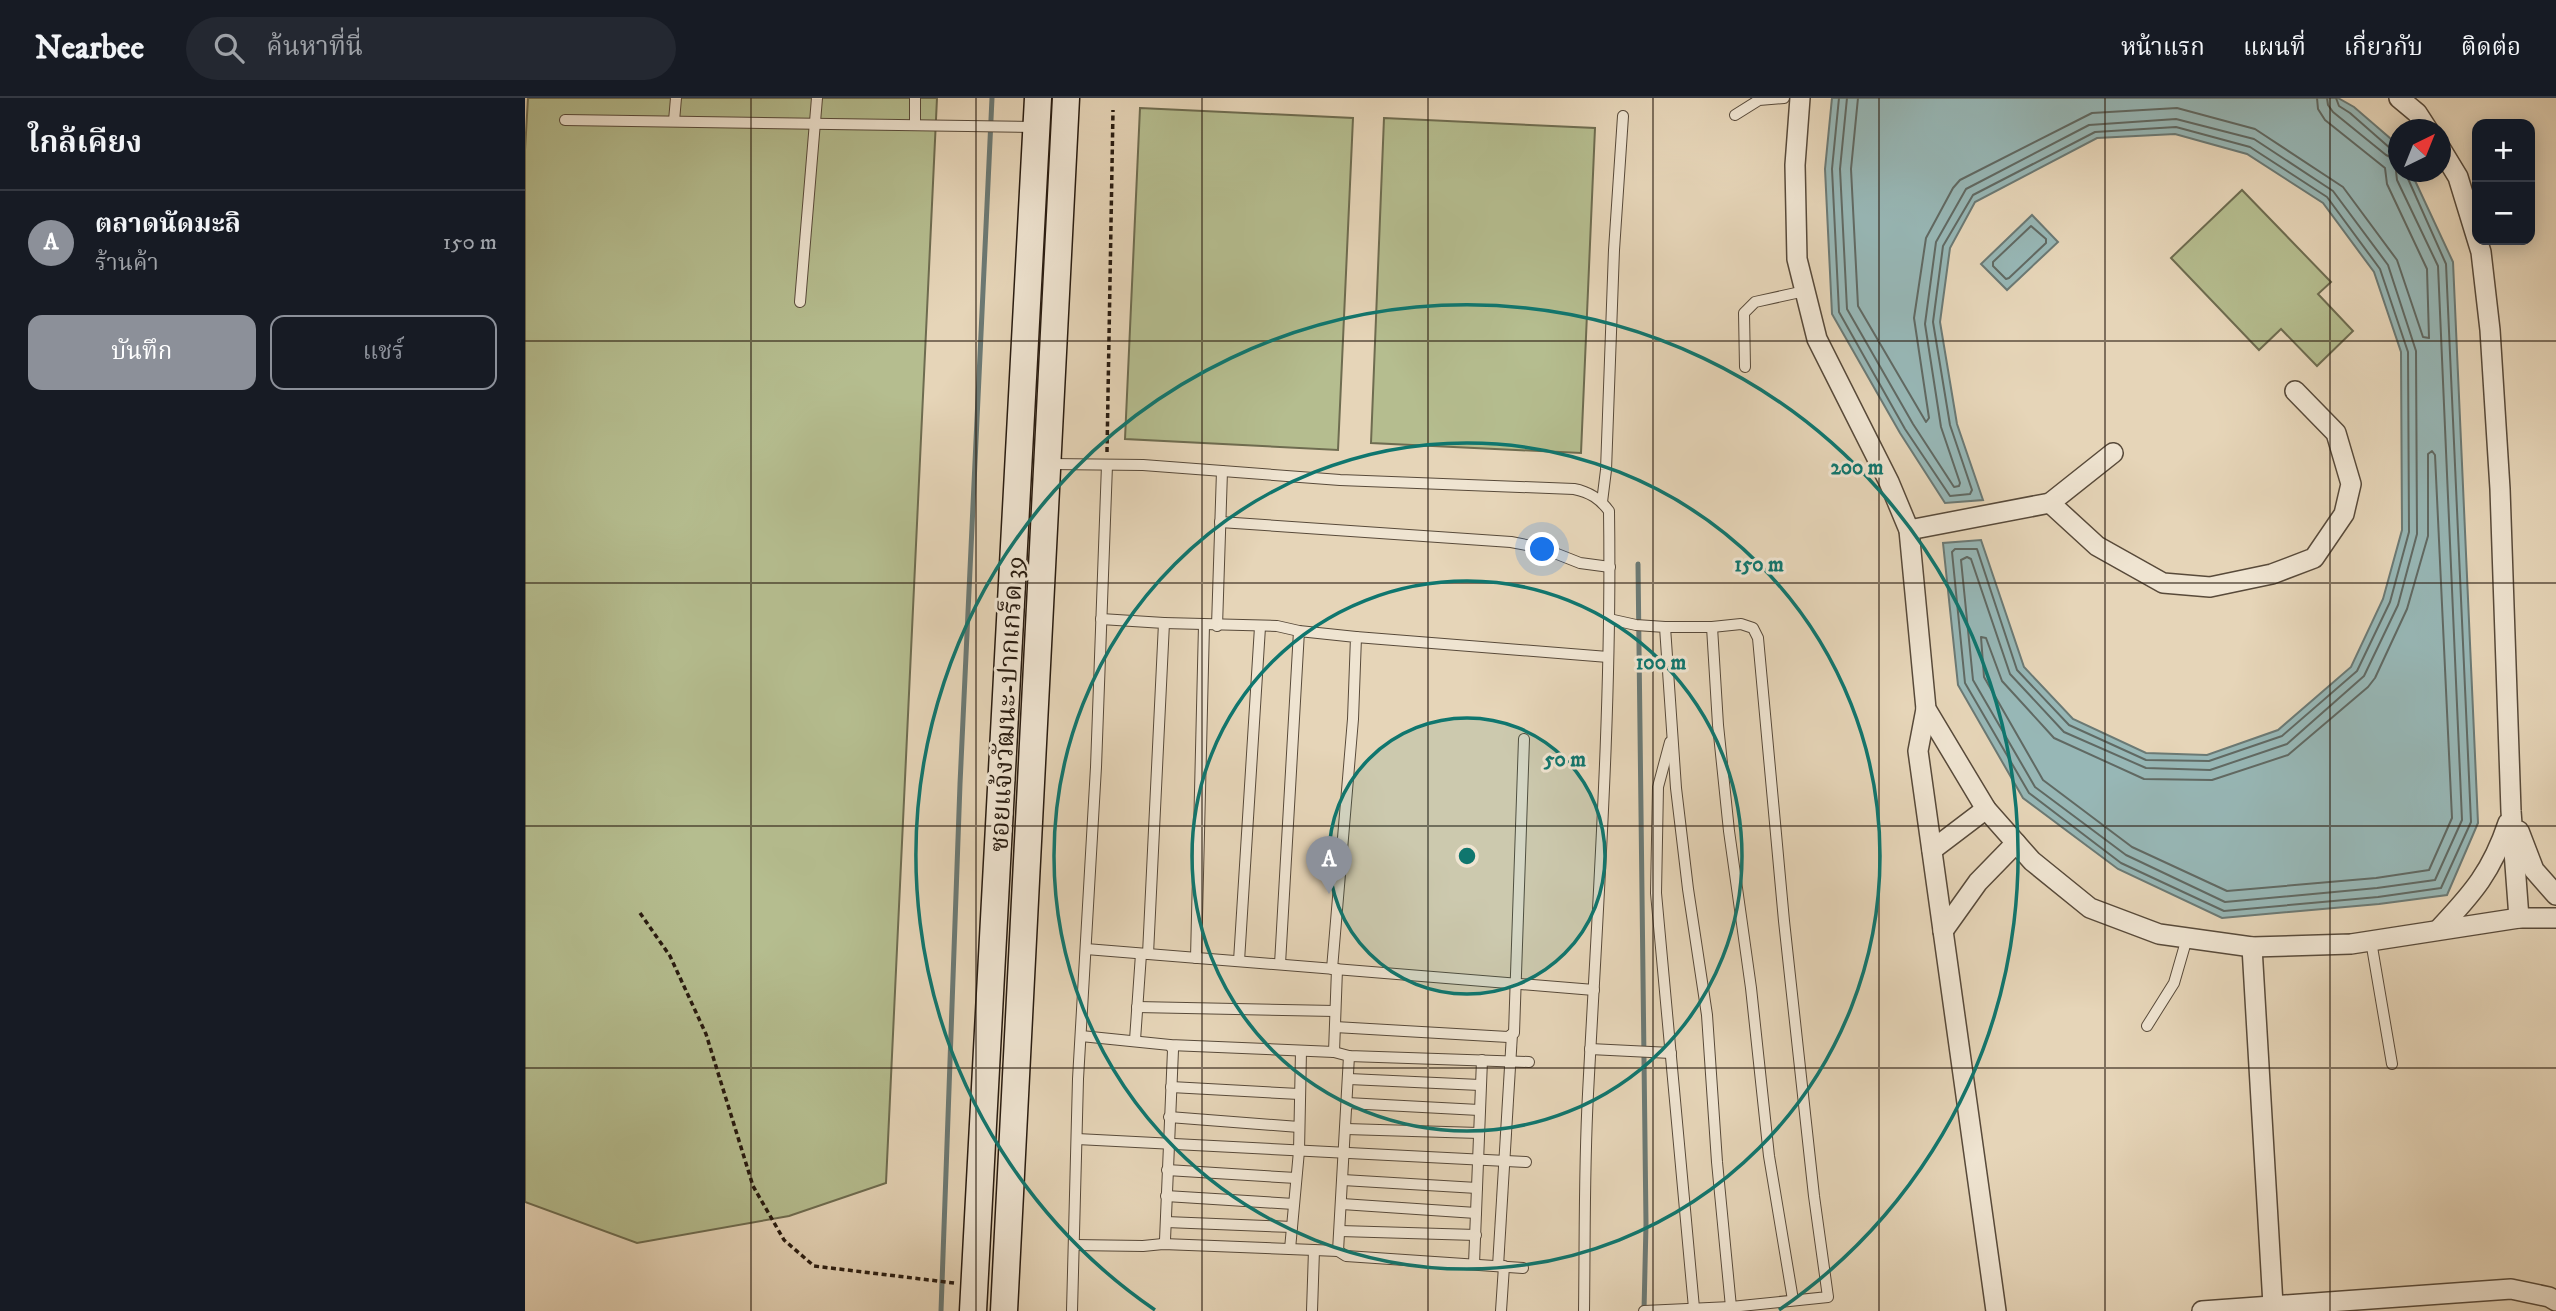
<!DOCTYPE html>
<html lang="th">
<head>
<meta charset="utf-8">
<style>
	:root { --surface:#171b24; --page:#242831; --text:#f1f3f6; --muted:#9ea1a6; --line:#363941; --accent:#8c9099 }
	body { margin:0; font-family:"IM FELL DW Pica","Noto Serif Thai",serif; background:var(--page); color:var(--text) }
	.controls { position:absolute; right:21px; top:21px; display:grid; overflow:hidden; border-radius:14px; box-shadow:0 4px 18px #0003 }
	.controls button { width:63px; height:63px; display:grid; place-items:center; padding:0; border:0; border-bottom:2px solid var(--line); background:var(--surface); color:var(--text); font:35px sans-serif }
	.compass { position:absolute; left:1863px; top:21px; width:63px; height:63px; border-radius:50%; background:var(--surface); box-shadow:0 4px 18px #0003; rotate:43deg }
	.you { position:absolute; left:1018px; top:452px; width:24px; height:24px; margin:-18px; border:5px solid #fff; border-radius:50%; background:#1a73e8; box-shadow:0 0 0 10px #1a73e833 }
	.badge { display:grid; place-items:center; width:46px; height:46px; border-radius:50%; background:var(--accent); color:#fff; font-size:23px; font-weight:700 }
	.pin { position:absolute; translate:-50% -58px; filter:drop-shadow(0 2px 4px #0008) }
	.pin::after { content:''; position:absolute; top:37px; width:24px; height:21px; background:inherit; clip-path:polygon(0 0,100% 0,50% 100%) }
	.list { margin:0; padding:0; list-style:none }
	h2 { display:flex; justify-content:space-between; align-items:center; height:91px; margin:0; padding:0 28px; font-size:30px }
	h2 small { font-size:23px; font-weight:400; color:var(--muted) }
	.list li { display:grid; grid-template-columns:46px 1fr auto; gap:21px; align-items:center; box-sizing:border-box; height:105px; padding:0 28px; border-top:2px solid var(--line) }
	.list b { display:block; font-size:26px; white-space:nowrap }
	.list p { margin:0; font-size:23px; white-space:nowrap; color:var(--muted) }
	.list em { font-size:23px; font-style:normal; color:var(--muted) }
	.actions { display:flex; gap:14px; padding:21px 28px }
	.actions a { flex:1; padding:16px 0; border:2px solid var(--accent); border-radius:14px; text-align:center; font-size:24px; color:var(--accent) }
	.actions .main { background:var(--accent); color:#fff }
	.icon { flex:none; width:38px; height:38px; fill:none; stroke:currentColor; stroke-width:2; stroke-linecap:round; stroke-linejoin:round }
	.map { position:relative; flex:none; width:2031px; height:1213px; overflow:hidden }
	header { display:flex; align-items:center; gap:42px; box-sizing:border-box; height:98px; padding:0 35px; background:var(--surface); border-bottom:2px solid var(--line) }
	header strong { font-size:33px }
	nav { display:flex; gap:38px; margin-inline-start:auto; font-size:24px }
	.search { width:490px; height:63px; background:var(--page); display:flex; align-items:center; gap:18px; box-sizing:border-box; padding:0 24px; border-radius:38px; color:var(--muted); font-size:26px }
	main { display:flex }
	aside { flex:1; background:var(--surface) }
	.map>svg:first-child { display:block }
</style>
</head>
<body>
<header>
<strong>Nearbee</strong>
<div class="search"><svg class="icon" aria-label="search" viewBox="0 0 24 24"><circle cx="10" cy="10" r="6"/><path d="M15 15l6 6"/></svg>ค้นหาที่นี่</div>
<nav><a>หน้าแรก</a><a>แผนที่</a><a>เกี่ยวกับ</a><a>ติดต่อ</a></nav>
</header>
<main>
<aside>
<h2>ใกล้เคียง<small></small></h2>
<ul class="list">
<li><span class="badge">A</span><div><b>ตลาดนัดมะลิ</b><p>ร้านค้า</p></div><em>150 m</em></li>
</ul>
<div class="actions"><a class="main">บันทึก</a><a>แชร์</a></div>
</aside>
<div class="map">
<svg width="2031" height="1213" viewBox="0 0 2031 1213">
	<rect width="100%" height="100%" fill="#e6d5b8"/>
	<filter id="stains"><feTurbulence type="fractalNoise" baseFrequency=".00286" numOctaves="4"/><feColorMatrix values="0 0 0 0 .2 0 0 0 0 .09 0 0 0 0 .02 0 0 0 .5 -.17"/></filter>
	<radialGradient id="worn" r=".72"><stop offset=".6" stop-color="#630" stop-opacity="0"/><stop offset="1" stop-color="#630" stop-opacity=".3"/></radialGradient>
	<!-- green -->
	<g fill="#b5bd8f" stroke="#6e6c50" stroke-width="2">
		<path d="M 3,0 L 412,0 L 361,1085 L 264,1118 L 112,1145 L 0,1104 L 0,52 Z"/>
		<path d="M 615,10 L 828,20 L 813,352 L 600,341 Z"/>
		<path d="M 859,20 L 1070,30 L 1056,355 L 846,345 Z"/>
		<path d="M 1717,92 L 1806,184 L 1793,196 L 1828,233 L 1792,268 L 1756,231 L 1734,252 L 1646,160 Z"/>
	</g>
	<!-- water -->
	<g fill="#97b7b6" stroke="#6b7974" stroke-width="2">
		<path d="M 1307,0 L 1813,0 L 1829,9 L 1873,47 L 1874,74 L 1886,74 L 1928,164 L 1953,725 L 1922,797 L 1854,806 L 1697,820 L 1593,771 L 1498,700 L 1433,587 L 1418,445 L 1456,442 L 1499,569 L 1548,621 L 1621,655 L 1682,657 L 1753,632 L 1826,569 L 1858,501 L 1877,432 L 1876,254 L 1849,174 L 1798,105 L 1722,56 L 1650,36 L 1572,40 L 1450,104 L 1425,150 L 1415,224 L 1432,326 L 1458,402 L 1420,405 L 1375,335 L 1307,216 L 1300,71 Z"/>
		<path d="M 1507,117 L 1533,144 L 1482,192 L 1456,166 Z"/>
	</g>
	<g fill="none" stroke-linecap="round" stroke-linejoin="round">
		<!-- shore -->
		<g stroke="#606963" stroke-width="2">
			<path d="M 1314,0 L 1307,71 L 1314,214 L 1380,331 L 1425,398 L 1445,396 L 1447,392 L 1425,327 L 1408,224 L 1418,148 L 1448,97 L 1570,34 L 1651,29 L 1725,49 L 1802,99 L 1855,171 L 1883,254 L 1884,434 L 1865,504 L 1832,573 L 1757,638 L 1684,663 L 1621,662 L 1544,627 L 1492,572 L 1452,451 L 1430,451 L 1427,454 L 1440,585 L 1504,695 L 1596,765 L 1699,813 L 1853,799 L 1916,790 L 1946,724 L 1921,166 L 1880,74"/>
			<path d="M 1322,0 L 1315,71 L 1322,211 L 1388,326 L 1429,389 L 1434,388 L 1435,385 L 1416,329 L 1400,226 L 1411,144 L 1441,91 L 1564,27 L 1651,21 L 1729,41 L 1808,93 L 1863,167 L 1891,253 L 1892,436 L 1873,507 L 1839,578 L 1762,646 L 1685,672 L 1621,670 L 1539,634 L 1485,576 L 1446,461 L 1442,459 L 1436,462 L 1448,582 L 1510,689 L 1601,757 L 1700,804 L 1852,790 L 1910,782 L 1937,722 L 1913,168 L 1872,82 L 1871,73 L 1874,66"/>
			<path d="M 1333,0 L 1326,71 L 1333,208 L 1401,324 L 1404,320 L 1389,220 L 1401,140 L 1428,90 L 1435,82 L 1567,15 L 1652,10 L 1730,31 L 1818,89 L 1872,162 L 1898,239 L 1904,240 L 1902,171 L 1862,86 L 1860,70 L 1800,22 L 1793,11 L 1792,0"/>
			<path d="M 1802,0 L 1803,7 L 1808,14 L 1861,57 L 1874,63"/>
			<path d="M 1811,0 L 1814,8 L 1825,15 L 1866,51 L 1874,52"/>
			<path d="M 1506,128 L 1521,141 L 1521,145 L 1484,180 L 1481,181 L 1468,168 L 1468,164 Z"/>
			<path d="M 1907,353 L 1910,357 L 1927,720 L 1904,772 L 1851,780 L 1702,793 L 1607,749 L 1518,682 L 1459,579 L 1456,539 L 1461,540 L 1477,583 L 1529,640 L 1619,681 L 1687,682 L 1763,657 L 1843,589 L 1850,580 L 1882,511 L 1903,438 L 1903,356 Z"/>
		</g>
		<!-- stream -->
		<g stroke="#6b7974" stroke-width="5">
			<path d="M 1113,466 L 1121,1126 L 1119,1213"/>
			<path d="M 416,1213 L 435,686 L 467,0"/>
		</g>
		<!-- service casing -->
		<g stroke="#584a3a" stroke-width="12">
			<g id="service">
				<path d="M 390,0 L 390,27"/>
				<path d="M 1210,17 L 1234,2 L 1259,0"/>
				<path d="M 40,22 L 511,29"/>
				<path d="M 149,23 L 151,0"/>
				<path d="M 275,204 L 292,0"/>
				<path d="M 1220,269 L 1219,215 L 1230,204 L 1280,193"/>
				<path d="M 525,366 L 618,367 L 815,382 L 1049,391 C 1065,394 1075,401 1084,413 C 1087,607 1073,802 1063,996 C 1059,1068 1060,1141 1059,1213"/>
				<path d="M 1077,404 L 1081,372 L 1089,152 L 1098,18"/>
				<path d="M 695,424 L 986,444 L 1017,450 L 1055,465 L 1085,469"/>
				<path d="M 576,521 L 639,525 L 623,856"/>
				<path d="M 1084,521 L 1111,527 L 1140,529 L 1151,690 L 1163,791 L 1182,917 L 1192,1064 L 1206,1209"/>
				<path d="M 639,525 L 752,528 L 774,533 L 831,539 L 828,621 L 807,871"/>
				<path d="M 692,528 L 697,373"/>
				<path d="M 1140,529 L 1187,529 L 1193,627 L 1204,733 L 1226,890 L 1244,1058 L 1268,1202"/>
				<path d="M 831,539 L 1083,559"/>
				<path d="M 1145,644 L 1133,689 L 1131,795 L 1169,1210"/>
				<path d="M 1846,843 L 1867,966"/>
				<path d="M 561,851 L 1069,892"/>
				<path d="M 671,860 L 679,527"/>
				<path d="M 714,863 L 735,529"/>
				<path d="M 755,866 L 774,533"/>
				<path d="M 612,909 L 810,913"/>
				<path d="M 1622,928 L 1649,885 L 1662,840"/>
				<path d="M 810,929 L 983,939 L 989,935 L 999,641"/>
				<path d="M 556,938 L 645,947 L 809,954 L 824,958 L 1004,964"/>
				<path d="M 610,942 L 616,856"/>
				<path d="M 1065,951 L 1146,955"/>
				<path d="M 809,954 L 812,871"/>
				<path d="M 824,981 L 955,987"/>
				<path d="M 646,989 L 774,996"/>
				<path d="M 822,1005 L 954,1012"/>
				<path d="M 644,1019 L 774,1029"/>
				<path d="M 821,1031 L 954,1035"/>
				<path d="M 552,1041 L 1001,1064"/>
				<path d="M 642,1072 L 771,1080"/>
				<path d="M 818,1082 L 952,1090"/>
				<path d="M 641,1098 L 769,1106"/>
				<path d="M 817,1106 L 951,1115"/>
				<path d="M 641,1124 L 767,1129"/>
				<path d="M 815,1133 L 951,1137"/>
				<path d="M 638,1146 L 640,1142 L 648,952 L 645,947"/>
				<path d="M 549,1147 L 618,1148 L 638,1146 L 789,1152 L 813,1153 L 821,1158 L 998,1170"/>
				<path d="M 765,1151 L 774,1053 L 776,953"/>
				<path d="M 813,1153 L 824,958"/>
				<path d="M 949,1166 L 957,962"/>
				<path d="M 973,1168 L 987,936"/>
				<path d="M 547,1213 L 553,981 L 571,669 L 582,367"/>
				<path d="M 787,1213 L 789,1152"/>
				<path d="M 976,1213 L 979,1168"/>
				<path d="M 1119,1213 L 1206,1209 L 1303,1199 L 1289,1098 L 1259,823 L 1233,540 L 1228,530 L 1216,526 L 1187,529"/>
			</g>
		</g>
		<!-- minor casing -->
		<g stroke="#584a3a" stroke-width="22">
			<g id="minor">
				<path d="M 1275,0 L 1270,67 L 1272,161 L 1292,241 L 1364,384 L 1384,432 L 1401,611 L 1461,711 L 1507,763 L 1565,810 L 1634,836 L 1727,849 L 1826,846 L 1994,820 L 2031,820"/>
				<path d="M 1874,0 L 1892,15 L 1903,32"/>
				<path d="M 1916,51 L 1933,79 L 1956,154 L 1965,232 L 1975,391 L 1986,713 L 1994,820"/>
				<path d="M 1525,405 L 1572,448 L 1638,485 L 1685,489 L 1747,476 L 1789,460 L 1819,416 L 1826,386 L 1811,335 L 1770,293"/>
				<path d="M 1384,432 L 1525,405 L 1588,355"/>
				<path d="M 1401,611 L 1393,653 L 1471,1213"/>
				<path d="M 1994,733 L 2009,772 L 2031,797"/>
				<path d="M 1407,752 L 1461,711"/>
				<path d="M 1914,831 C 1948,795 1967,773 1983,725"/>
				<path d="M 1418,833 L 1453,784 L 1491,745"/>
				<path d="M 1727,849 L 1748,1207"/>
				<path d="M 1677,1213 L 1986,1191 L 2024,1199 L 2031,1203"/>
			</g>
		</g>
		<!-- secondary casing -->
		<g stroke="#281b10" stroke-width="29">
			<g id="secondary">
				<path d="M 448,1213 L 513,0"/>
				<path d="M 479,1213 L 541,0"/>
			</g>
		</g>
		<!-- path -->
		<g stroke="#281b10" stroke-width="3.5" stroke-dasharray="5 3.5" stroke-linecap="butt">
			<path d="M 582,354 L 588,12"/>
			<path d="M 115,815 L 145,858 L 181,936 L 228,1088 L 259,1142 L 289,1168 L 429,1185"/>
		</g>
		<!-- service -->
		<use href="#service" stroke="#efe4d1" stroke-width="10"/>
		<!-- minor -->
		<use href="#minor" stroke="#efe4d1" stroke-width="19"/>
		<!-- secondary -->
		<use href="#secondary" stroke="#efe4d1" stroke-width="26"/>
	</g>
	<!-- grid -->
	<path fill="none" stroke="#281b10" stroke-width="2" stroke-opacity="0.55" d="M 226,0 L 226,1213M 451,0 L 451,1213M 677,0 L 677,1213M 903,0 L 903,1213M 1128,0 L 1128,1213M 1354,0 L 1354,1213M 1580,0 L 1580,1213M 1805,0 L 1805,1213M 0,243 L 2031,243M 0,485 L 2031,485M 0,728 L 2031,728M 0,970 L 2031,970"/>
	<!-- distance rings -->
	<circle cx="942" cy="758" r="138" fill="#0f766e" fill-opacity=".12"/>
	<g fill="none" stroke="#0f766e" stroke-width="3.5">
		<circle cx="942" cy="758" r="138"/>
		<circle cx="942" cy="758" r="275"/>
		<circle cx="942" cy="758" r="413"/>
		<path d="M630 1212A551 551 0 1 1 1254 1212"/>
	</g>
	<g text-anchor="middle" stroke-width="6" stroke-linejoin="round" paint-order="stroke">
		<!-- street labels -->
		<g font-size="26" fill="#281b10" stroke="#efe4d1">
			<text transform="translate(481 606) rotate(-87)" y="9">ซอยแจ้งวัฒนะ-ปากเกร็ด 39</text>
		</g>
	</g>
	<circle cx="942" cy="758" r="10" fill="#0f766e" stroke="#efe4d1" stroke-width="3.5"/>
	<g font-size="21" text-anchor="middle" font-weight="bold" fill="#0f766e" stroke="#efe4d1" stroke-width="6" stroke-linejoin="round" paint-order="stroke">
		<text x="1332" y="376">200 m</text>
		<text x="1234" y="473">150 m</text>
		<text x="1136" y="571">100 m</text>
		<text x="1040" y="668">50 m</text>
	</g>
	<rect width="100%" height="100%" filter="url(#stains)"/>
	<rect width="100%" height="100%" fill="url(#worn)"/>
</svg>
<div class="controls">
<button>+</button>
<button>−</button>
</div>
<svg class="compass" viewBox="-18 -18 36 36"><path d="M0-13l5 13h-10z" fill="#e53935"/><path d="M0 13l5-13h-10z" fill="#9ea1a6"/></svg>
<div class="you"></div>
<div class="pin badge" style="left:804px;top:796px">A</div>
</div>
</main>
</body>
</html>
